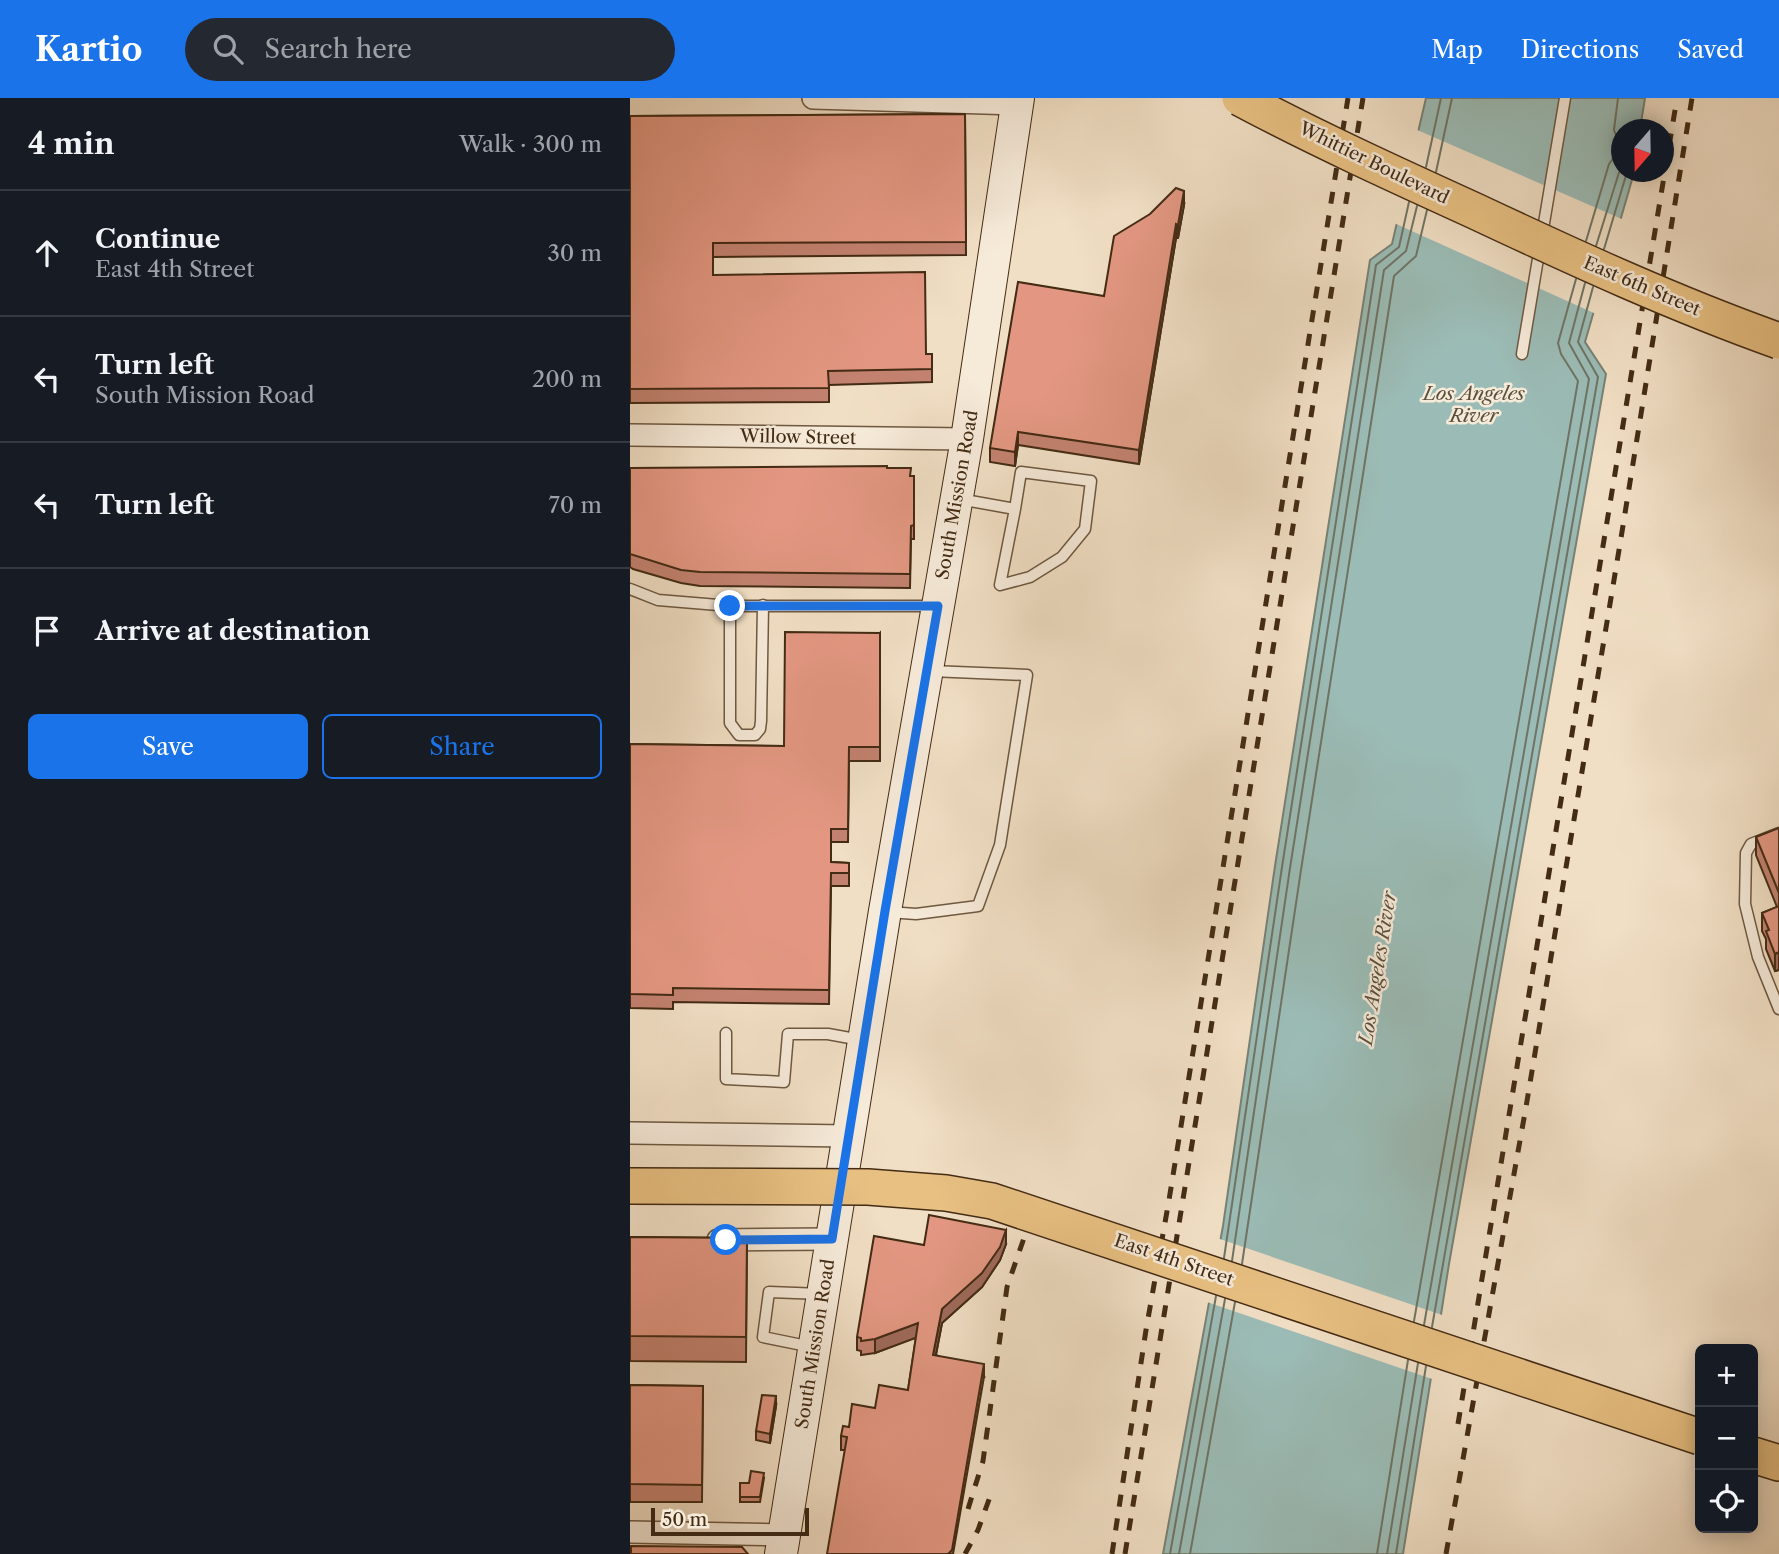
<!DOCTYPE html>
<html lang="en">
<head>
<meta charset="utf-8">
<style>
	:root { --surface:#171b24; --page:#242831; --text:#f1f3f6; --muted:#9ea1a6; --line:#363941; --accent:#1a73e8 }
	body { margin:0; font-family:"Libre Caslon Text",serif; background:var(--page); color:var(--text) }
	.controls { position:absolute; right:21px; bottom:21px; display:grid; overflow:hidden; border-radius:10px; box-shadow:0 4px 18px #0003 }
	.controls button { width:63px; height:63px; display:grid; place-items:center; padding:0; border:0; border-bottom:2px solid var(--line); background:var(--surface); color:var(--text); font:35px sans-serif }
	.compass { position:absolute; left:981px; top:21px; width:63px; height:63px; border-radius:50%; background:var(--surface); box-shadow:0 4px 18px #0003; rotate:200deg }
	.scale { position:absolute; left:21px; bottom:18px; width:158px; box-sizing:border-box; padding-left:7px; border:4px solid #432b14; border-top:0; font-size:19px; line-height:24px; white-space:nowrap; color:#432b14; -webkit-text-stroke:5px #f6ead9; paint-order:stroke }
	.stop { position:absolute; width:21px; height:21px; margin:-16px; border:5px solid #1a73e8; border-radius:50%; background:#fff }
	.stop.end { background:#1a73e8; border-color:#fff; box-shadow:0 2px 7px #0008 }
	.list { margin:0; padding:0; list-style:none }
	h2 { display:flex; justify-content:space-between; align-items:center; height:91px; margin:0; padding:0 28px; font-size:30px }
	h2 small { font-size:23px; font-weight:400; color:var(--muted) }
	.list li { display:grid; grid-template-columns:46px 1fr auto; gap:21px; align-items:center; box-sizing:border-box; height:126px; padding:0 28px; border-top:2px solid var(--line) }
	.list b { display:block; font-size:26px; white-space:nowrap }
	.list p { margin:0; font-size:23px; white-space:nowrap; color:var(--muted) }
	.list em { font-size:23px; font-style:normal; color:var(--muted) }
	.actions { display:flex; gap:14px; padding:21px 28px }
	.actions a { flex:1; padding:16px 0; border:2px solid var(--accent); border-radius:10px; text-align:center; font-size:24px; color:var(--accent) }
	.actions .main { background:var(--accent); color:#fff }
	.icon { flex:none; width:38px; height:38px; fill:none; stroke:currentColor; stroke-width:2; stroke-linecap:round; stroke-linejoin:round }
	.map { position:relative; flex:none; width:1149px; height:1456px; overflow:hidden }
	header { display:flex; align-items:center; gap:42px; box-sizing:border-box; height:98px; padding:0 35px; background:var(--accent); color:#fff }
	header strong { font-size:33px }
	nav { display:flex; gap:38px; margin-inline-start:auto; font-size:24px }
	.search { width:490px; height:63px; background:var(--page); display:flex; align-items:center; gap:18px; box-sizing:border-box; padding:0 24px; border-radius:38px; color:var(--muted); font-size:26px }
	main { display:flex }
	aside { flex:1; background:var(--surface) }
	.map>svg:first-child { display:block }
</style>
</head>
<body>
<header>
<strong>Kartio</strong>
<div class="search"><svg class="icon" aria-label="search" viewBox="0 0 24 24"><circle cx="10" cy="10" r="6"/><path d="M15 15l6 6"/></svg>Search here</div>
<nav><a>Map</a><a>Directions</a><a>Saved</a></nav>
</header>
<main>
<aside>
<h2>4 min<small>Walk · 300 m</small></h2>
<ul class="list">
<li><svg class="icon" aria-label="ahead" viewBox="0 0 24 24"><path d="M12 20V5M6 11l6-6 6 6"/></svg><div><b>Continue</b><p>East 4th Street</p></div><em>30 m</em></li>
<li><svg class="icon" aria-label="left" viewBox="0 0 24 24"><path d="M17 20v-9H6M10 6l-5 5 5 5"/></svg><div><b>Turn left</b><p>South Mission Road</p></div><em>200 m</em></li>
<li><svg class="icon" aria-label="left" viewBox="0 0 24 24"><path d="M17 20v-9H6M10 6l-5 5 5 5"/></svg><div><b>Turn left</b></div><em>70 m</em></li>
<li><svg class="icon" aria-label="arrive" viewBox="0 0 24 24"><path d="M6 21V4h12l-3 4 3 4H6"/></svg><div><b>Arrive at destination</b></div></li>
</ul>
<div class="actions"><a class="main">Save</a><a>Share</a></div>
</aside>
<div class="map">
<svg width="1149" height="1456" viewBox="0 0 1149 1456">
	<rect width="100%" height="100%" fill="#f1dfc5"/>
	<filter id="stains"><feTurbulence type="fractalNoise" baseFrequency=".00286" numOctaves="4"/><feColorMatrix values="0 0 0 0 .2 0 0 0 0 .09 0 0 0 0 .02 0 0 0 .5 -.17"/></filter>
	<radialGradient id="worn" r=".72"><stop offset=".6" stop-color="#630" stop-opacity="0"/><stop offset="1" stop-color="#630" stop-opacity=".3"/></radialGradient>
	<!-- water -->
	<path fill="#9bbcb6" stroke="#788275" stroke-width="2" d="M 796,0 L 1015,0 L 1010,31 L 992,32 L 992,74 L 1004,75 L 955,244 L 976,276 L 819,1166 L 773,1456 L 533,1456 L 593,1128 L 645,768 L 740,162 L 762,146 Z"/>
	<!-- pier -->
	<g fill="#f1dfc5">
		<path d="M 785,31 L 994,122 L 966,216 L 764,125 Z"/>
		<path d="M 587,1140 L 815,1218 L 805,1282 L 574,1203 Z"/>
	</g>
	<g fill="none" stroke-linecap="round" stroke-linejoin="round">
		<!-- shore -->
		<g stroke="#6f7465" stroke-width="2">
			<path d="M 796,69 L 811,0"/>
			<path d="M 806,74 L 822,0"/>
			<path d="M 956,143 L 979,66 L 991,50 L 984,32 L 988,0"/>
			<path d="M 966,148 L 992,65"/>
			<path d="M 974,151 L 997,74"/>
			<path d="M 594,1160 L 652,769 L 746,167 L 769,149 L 779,104"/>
			<path d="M 602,1163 L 660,770 L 754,172 L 776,153 L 787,108"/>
			<path d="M 612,1166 L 671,772 L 764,178 L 786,158 L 797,112"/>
			<path d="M 784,1223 L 948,283 L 931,256 L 928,245 L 946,181"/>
			<path d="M 794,1227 L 959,281 L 939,245 L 955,185"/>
			<path d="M 802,1229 L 968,279 L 948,244 L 963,189"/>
			<path d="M 540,1456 L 586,1198"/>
			<path d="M 549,1456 L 595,1201"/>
			<path d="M 560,1456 L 605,1204"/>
			<path d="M 747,1456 L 778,1262"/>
			<path d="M 757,1456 L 788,1265"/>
			<path d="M 766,1456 L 796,1268"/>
		</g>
		<!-- lane casing -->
		<g stroke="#6e5840" stroke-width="13">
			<g id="lane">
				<path d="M 892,256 L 935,0"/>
				<path d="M 329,401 L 385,411 L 370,487 L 400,479 L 432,459 L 455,431 L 461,383 L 391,374 L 385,411"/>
				<path d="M 0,491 L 28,502 L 100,508 L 305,508"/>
				<path d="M 100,508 L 100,625 L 109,637 L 125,637 L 130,631 L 131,623 L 133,507"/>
				<path d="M 1149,735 L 1121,746 L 1116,755 L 1115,806 L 1128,859 L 1149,911"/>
				<path d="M 258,814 L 286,816 L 348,808 L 370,747 L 397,577 L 301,573"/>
				<path d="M 96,935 L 96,981 L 154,984 L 158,936 L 198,936 L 231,942"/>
				<path d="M 182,1249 L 133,1239 L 139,1194 L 192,1196"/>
			</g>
		</g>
		<!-- street casing -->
		<g stroke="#6e5840" stroke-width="24">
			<g id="street">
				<path d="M 183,0 L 388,6"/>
				<path d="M 0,337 L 337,341"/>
				<path d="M 0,1035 L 218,1038"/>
				<path d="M 88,1142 L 202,1141"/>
				<path d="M 0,1434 L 154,1437"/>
			</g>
		</g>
		<!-- secondary casing -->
		<g stroke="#432b14" stroke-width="34">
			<path id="secondary" d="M 151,1456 L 255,813 L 337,341 L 388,0"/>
		</g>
		<!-- primary casing -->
		<g stroke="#432b14" stroke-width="38">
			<path id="primary" d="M 1123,1357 L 1149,1365"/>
		</g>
		<!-- lane -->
		<use href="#lane" stroke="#f6ead9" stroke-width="10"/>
		<!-- street -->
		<use href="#street" stroke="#f6ead9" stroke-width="21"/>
		<!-- secondary -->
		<use href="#secondary" stroke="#f6ead9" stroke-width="32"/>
		<!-- primary -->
		<use href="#primary" stroke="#e8c082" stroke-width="35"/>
		<!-- rail -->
		<g stroke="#432b14" stroke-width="5" stroke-dasharray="12 12" stroke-linecap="butt">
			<path d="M 828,1326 L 1047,0"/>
			<path d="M 338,1411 L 353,1363 L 377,1189 L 403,1114"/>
			<path d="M 335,1456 L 348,1432 L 361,1396"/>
			<path d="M 482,1456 L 516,1232 L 539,1102 L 718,0"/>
			<path d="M 495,1456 L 733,0"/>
			<path d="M 816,1456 L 896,1009 L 991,440 L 1062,0"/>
		</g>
		<!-- primary-bridge casing -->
		<g stroke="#432b14" stroke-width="38" stroke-linecap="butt">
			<g id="primary-bridge">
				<path d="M 610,0 C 687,41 766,77 845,113 C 945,160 1045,206 1149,243"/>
				<path d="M 0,1088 L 238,1089 L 316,1095 L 362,1103 L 1070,1339"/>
			</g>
		</g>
		<!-- primary-bridge -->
		<use href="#primary-bridge" stroke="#e8c082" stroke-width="35"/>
	</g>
	<!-- wall -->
	<g fill="#c38270" stroke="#432b14" stroke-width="2">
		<path d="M 335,16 L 336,157 L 83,159 L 83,177 L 296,256 L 302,256 L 302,284 L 199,287 L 199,304 L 0,305 L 0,18 Z"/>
		<path d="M 554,107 L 548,140 L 546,140 L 509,366 L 388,347 L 385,368 L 360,364 L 360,350 L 474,198 Z"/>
		<path d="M 0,370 L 257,370 L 280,378 L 284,378 L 284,441 L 281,441 L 280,490 L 70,488 L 51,485 L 3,471 L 0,469 Z"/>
		<path d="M 250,535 L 250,663 L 219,663 L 218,744 L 201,744 L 201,764 L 219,765 L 219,788 L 201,788 L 199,906 L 43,904 L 43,911 L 0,910 L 0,646 L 154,648 Z"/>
		<path d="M 1149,730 L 1149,872 L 1145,873 L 1136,851 L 1136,841 L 1132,833 L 1132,815 L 1147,809 L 1126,757 L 1126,739 Z"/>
		<path d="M 0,1139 L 117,1140 L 116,1264 L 0,1263 Z"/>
		<path d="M 376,1146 L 370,1162 L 352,1189 L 312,1225 L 306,1257 L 354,1279 L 215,1352 L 211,1352 L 211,1338 L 219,1329 L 245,1310 L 278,1292 L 286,1239 L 245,1255 L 231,1257 L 231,1253 L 227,1252 L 227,1239 L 294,1147 Z"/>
		<path d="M 0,1287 L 73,1288 L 72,1404 L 0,1404 Z"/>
		<path d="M 146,1308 L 140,1345 L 126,1342 L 126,1333 Z"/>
		<path d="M 134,1380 L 130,1404 L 110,1404 L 110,1385 L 119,1385 Z"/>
	</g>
	<!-- shaded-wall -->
	<g fill="#9f6a5b" stroke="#432b14" stroke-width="2">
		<path d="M 554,93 L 554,107 L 548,140 L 548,127 Z"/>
		<path d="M 546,126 L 546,140 L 509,366 L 509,352 Z"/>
		<path d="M 388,334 L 388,347 L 385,368 L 385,354 Z"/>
		<path d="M 1149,854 L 1149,872 L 1145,873 L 1145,856 Z"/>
		<path d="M 376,1132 L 376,1146 L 370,1162 L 352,1189 L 312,1225 L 303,1271 L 303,1257 L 312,1211 Z"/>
		<path d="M 288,1225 L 288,1239 L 245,1255 L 245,1241 Z"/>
		<path d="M 354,1266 L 354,1279 L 323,1456 L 318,1456 Z"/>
		<path d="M 146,1298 L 146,1308 L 140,1345 L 140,1336 Z"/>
	</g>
	<!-- building -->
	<g fill="#e39782" stroke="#432b14" stroke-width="2">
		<path d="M 335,16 L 336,144 L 83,145 L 83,177 L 295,174 L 296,256 L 302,256 L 302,271 L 198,273 L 199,290 L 0,291 L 0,18 Z"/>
		<path d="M 546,90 L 554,93 L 548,127 L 546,126 L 509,352 L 388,334 L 385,354 L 360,350 L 388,184 L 474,198 L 484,138 L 520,116 Z"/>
		<path d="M 257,368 L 257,370 L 281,370 L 280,378 L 284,378 L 284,427 L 281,428 L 280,476 L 70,474 L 51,472 L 0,456 L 0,370 Z"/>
		<path d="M 155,534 L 250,535 L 250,649 L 219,649 L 218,731 L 201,731 L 201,764 L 219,765 L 219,775 L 201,775 L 199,892 L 43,890 L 43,897 L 0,896 L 0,646 L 154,648 Z"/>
		<path d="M 1149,730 L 1149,795 L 1126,739 Z"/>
		<path d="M 1149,808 L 1149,854 L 1145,856 L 1136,833 L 1139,832 L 1132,815 Z"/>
		<path d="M 299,1117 L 376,1132 L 370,1149 L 352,1175 L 312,1211 L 303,1257 L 354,1266 L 322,1452 L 318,1456 L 197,1456 L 217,1339 L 211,1338 L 213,1328 L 219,1329 L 222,1306 L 245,1310 L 249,1287 L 278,1292 L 288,1225 L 245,1241 L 231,1243 L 231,1240 L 227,1239 L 244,1138 L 294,1147 Z"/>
		<path d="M 0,1139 L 117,1140 L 116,1239 L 0,1238 Z"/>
		<path d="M 0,1287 L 73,1288 L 72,1387 L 0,1386 Z"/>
		<path d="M 132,1297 L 146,1298 L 140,1336 L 126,1333 Z"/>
		<path d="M 121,1373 L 134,1375 L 130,1399 L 110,1399 L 110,1385 L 119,1385 Z"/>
		<path d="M 1,1448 L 112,1449 L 118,1456 L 1,1456 Z"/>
	</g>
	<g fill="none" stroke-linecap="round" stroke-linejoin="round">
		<!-- route -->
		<path stroke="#1a73e8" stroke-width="9" d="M 96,1142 L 202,1141 L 255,813 L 308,508 L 100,508"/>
	</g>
	<g text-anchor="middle" stroke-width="5" stroke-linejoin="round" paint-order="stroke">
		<!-- street labels -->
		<g font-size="18" fill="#432b14" stroke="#f6ead9">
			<text transform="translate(744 65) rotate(26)" y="6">Whittier Boulevard</text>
			<text transform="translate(1012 188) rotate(23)" y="6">East 6th Street</text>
			<text transform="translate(168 339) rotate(1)" y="6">Willow Street</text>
			<text transform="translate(327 397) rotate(-80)" y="6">South Mission Road</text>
			<text transform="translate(544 1162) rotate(19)" y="6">East 4th Street</text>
			<text transform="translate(185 1246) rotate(-81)" y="6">South Mission Road</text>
		</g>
		<!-- water labels -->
		<g font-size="19" font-style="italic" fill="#594f3c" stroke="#f6ead9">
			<text x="844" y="302">Los Angeles<tspan x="844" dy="22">River</tspan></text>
			<text transform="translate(747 870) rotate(-81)" y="7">Los Angeles River</text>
		</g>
	</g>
	<rect width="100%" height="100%" filter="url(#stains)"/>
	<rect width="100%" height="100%" fill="url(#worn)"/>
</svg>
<div class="controls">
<button>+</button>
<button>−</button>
<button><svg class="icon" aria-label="locate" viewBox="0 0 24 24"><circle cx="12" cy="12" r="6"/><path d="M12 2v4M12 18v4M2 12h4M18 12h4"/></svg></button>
</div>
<svg class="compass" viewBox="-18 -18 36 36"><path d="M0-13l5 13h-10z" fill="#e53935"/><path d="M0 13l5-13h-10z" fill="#9ea1a6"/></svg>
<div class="scale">50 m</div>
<div class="stop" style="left:96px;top:1142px"></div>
<div class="stop end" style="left:100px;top:508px"></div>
</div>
</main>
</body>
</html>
